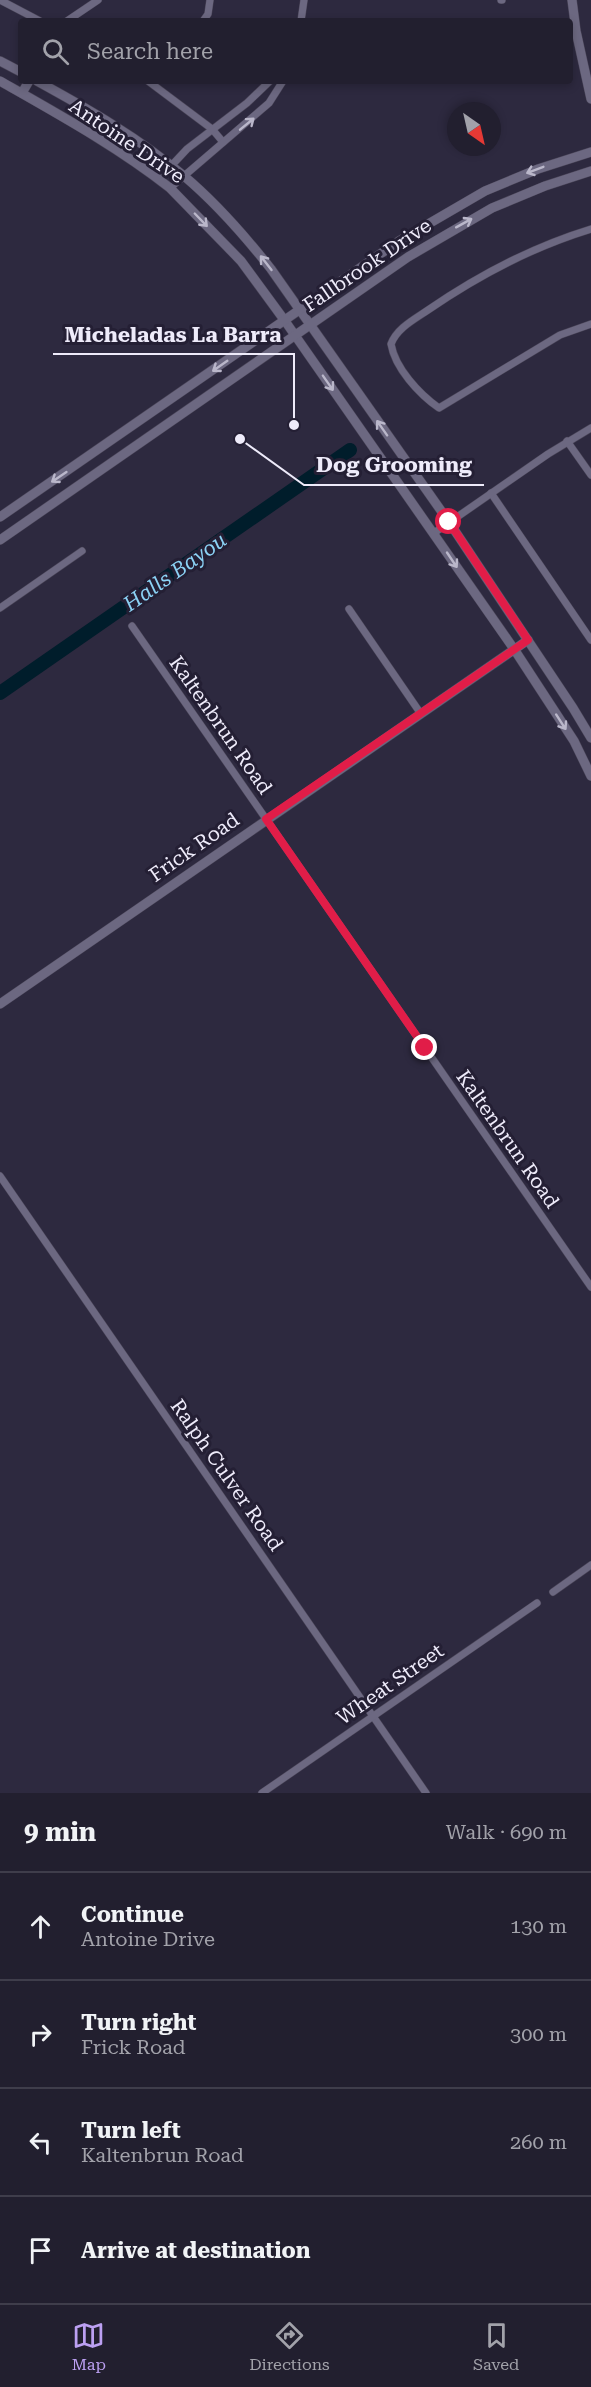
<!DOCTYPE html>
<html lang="en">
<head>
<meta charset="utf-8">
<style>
	:root { --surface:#221f2f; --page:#2e2c3b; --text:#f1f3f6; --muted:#a2a2aa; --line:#3f3d4b; --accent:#bca0f2 }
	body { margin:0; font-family:"Roboto Serif",serif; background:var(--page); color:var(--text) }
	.compass { position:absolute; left:447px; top:102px; width:54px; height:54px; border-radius:50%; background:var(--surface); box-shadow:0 3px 9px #0003; rotate:146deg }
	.stop { position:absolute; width:18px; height:18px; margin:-14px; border:4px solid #e11d48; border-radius:50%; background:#fff }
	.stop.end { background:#e11d48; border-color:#fff; box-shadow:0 2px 6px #0008 }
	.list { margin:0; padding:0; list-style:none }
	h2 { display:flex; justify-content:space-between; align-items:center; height:78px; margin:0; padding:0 24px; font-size:26px }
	h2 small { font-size:20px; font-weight:400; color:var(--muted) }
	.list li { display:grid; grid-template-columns:39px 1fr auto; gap:18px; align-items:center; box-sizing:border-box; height:108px; padding:0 24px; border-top:2px solid var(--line) }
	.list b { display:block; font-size:22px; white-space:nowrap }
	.list p { margin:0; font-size:20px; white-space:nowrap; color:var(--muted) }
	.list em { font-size:20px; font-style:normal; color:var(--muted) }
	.icon { flex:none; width:33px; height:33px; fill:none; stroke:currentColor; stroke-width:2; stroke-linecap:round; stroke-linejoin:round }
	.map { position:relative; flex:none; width:591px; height:1793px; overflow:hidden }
	.search { position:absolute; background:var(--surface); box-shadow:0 3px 9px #0003; left:18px; right:18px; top:18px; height:66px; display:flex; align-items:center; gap:15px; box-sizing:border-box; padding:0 21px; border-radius:6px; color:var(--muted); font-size:22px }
	.sheet { height:510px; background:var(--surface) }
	nav { display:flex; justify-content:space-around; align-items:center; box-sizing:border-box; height:84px; border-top:2px solid var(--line); background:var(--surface); font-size:16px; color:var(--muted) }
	nav a { display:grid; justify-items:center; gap:3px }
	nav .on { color:var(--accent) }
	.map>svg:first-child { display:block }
</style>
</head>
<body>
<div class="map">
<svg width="591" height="1793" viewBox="0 0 591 1793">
	<rect width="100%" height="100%" fill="#2d293f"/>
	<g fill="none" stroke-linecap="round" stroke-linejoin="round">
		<!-- river -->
		<path stroke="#001d2b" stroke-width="14" d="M 0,693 L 350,450"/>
		<!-- street casing -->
		<g stroke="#4a4558" stroke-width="8">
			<g id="street">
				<path d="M 0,0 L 40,21"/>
				<path d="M 501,0 L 502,0"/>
				<path d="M 67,21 L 98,0"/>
				<path d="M 203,21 L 208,14 L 210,0"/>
				<path d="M 301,21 L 304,0"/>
				<path d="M 148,81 L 212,129 L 223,142"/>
				<path d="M 159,179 L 187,149 L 247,103 L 270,81"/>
				<path d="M 170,188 L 269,103 L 283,81"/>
				<path d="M 591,229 C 532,247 479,275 428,310 C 415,319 397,328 391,344 C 395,368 419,394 439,408 L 560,335 L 591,324"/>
				<path d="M 567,441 L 591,475"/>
				<path d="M 491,493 L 591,640"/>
				<path d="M 434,533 L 548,454 L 591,428"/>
				<path d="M 0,608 L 82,551"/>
				<path d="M 349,609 L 421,714"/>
				<path d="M 132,626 L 591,1287"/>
				<path d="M 0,1176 L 426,1793"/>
				<path d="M 553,1592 L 591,1565"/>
				<path d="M 262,1793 L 537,1603"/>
			</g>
		</g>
		<!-- secondary casing -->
		<g stroke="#4a4558" stroke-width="10">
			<g id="secondary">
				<path d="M 572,0 L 576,31 L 591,99"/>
				<path d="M 0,61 L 21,72"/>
				<path d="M 0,81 C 58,114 118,147 170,188 L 241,261 L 285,321 L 514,649 L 574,741 L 591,776"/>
				<path d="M 37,81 C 88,109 139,138 184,176 C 216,203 245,236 271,269 L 449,522 L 573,708 L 591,738"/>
				<path d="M 22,93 L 29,81"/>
				<path d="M 0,517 L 399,241 L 485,191 L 538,169 L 591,152"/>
				<path d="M 0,540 L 408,257 L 492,208 L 545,186 L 591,171"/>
				<path d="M 0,1004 L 528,640"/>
			</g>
		</g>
		<!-- street -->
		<use href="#street" stroke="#6c6881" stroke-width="7"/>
		<!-- secondary -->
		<use href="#secondary" stroke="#6c6881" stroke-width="9"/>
	</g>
	<!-- one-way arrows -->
	<defs><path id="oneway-shaft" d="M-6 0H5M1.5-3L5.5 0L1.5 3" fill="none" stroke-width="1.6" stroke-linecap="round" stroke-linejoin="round" transform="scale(1.5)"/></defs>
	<g stroke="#bab7ca">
		<use href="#oneway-shaft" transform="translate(247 124) rotate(-39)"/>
		<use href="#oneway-shaft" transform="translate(535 170) rotate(159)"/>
		<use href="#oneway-shaft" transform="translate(201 220) rotate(46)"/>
		<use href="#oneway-shaft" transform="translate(464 223) rotate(-29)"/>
		<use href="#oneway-shaft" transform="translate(266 263) rotate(-128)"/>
		<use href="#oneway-shaft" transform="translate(220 366) rotate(145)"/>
		<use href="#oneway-shaft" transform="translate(328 383) rotate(55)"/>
		<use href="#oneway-shaft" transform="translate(382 428) rotate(-125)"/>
		<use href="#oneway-shaft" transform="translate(59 477) rotate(146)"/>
		<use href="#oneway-shaft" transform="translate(452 560) rotate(56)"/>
		<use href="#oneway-shaft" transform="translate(561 722) rotate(57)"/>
	</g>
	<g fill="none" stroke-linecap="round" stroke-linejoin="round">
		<!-- route -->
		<path stroke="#e11d48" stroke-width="8" d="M 425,1048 L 266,819 L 528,640 L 449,522"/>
	</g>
	<g text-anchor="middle" stroke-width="6" stroke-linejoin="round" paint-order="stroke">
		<!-- street labels -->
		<g font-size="20" fill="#eeebfa" stroke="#241f34">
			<text transform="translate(127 141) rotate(34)" y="7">Antoine Drive</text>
			<text transform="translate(367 265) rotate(-34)" y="7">Fallbrook Drive</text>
			<text transform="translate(221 725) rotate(55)" y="7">Kaltenbrun Road</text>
			<text transform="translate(194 847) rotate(-35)" y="7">Frick Road</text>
			<text transform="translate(508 1139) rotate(55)" y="7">Kaltenbrun Road</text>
			<text transform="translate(227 1475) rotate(55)" y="7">Ralph Culver Road</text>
			<text transform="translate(390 1684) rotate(-35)" y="7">Wheat Street</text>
		</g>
		<!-- water labels -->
		<g font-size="21" font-style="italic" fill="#8bd2f5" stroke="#241f34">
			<text transform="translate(175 572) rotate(-35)" y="7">Halls Bayou</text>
		</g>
	</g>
	<!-- callouts -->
	<path fill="none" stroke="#eeebfa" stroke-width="2" d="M294 425L294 354H53M240 439L304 485H484"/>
	<g fill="#eeebfa" stroke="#241f34" stroke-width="2">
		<circle cx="294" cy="425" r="6"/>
		<circle cx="240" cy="439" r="6"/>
	</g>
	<g font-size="21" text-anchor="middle" font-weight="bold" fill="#eeebfa" stroke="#241f34" stroke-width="6" stroke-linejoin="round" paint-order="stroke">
		<text x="173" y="342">Micheladas La Barra</text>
		<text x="394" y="472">Dog Grooming</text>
	</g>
</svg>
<svg class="compass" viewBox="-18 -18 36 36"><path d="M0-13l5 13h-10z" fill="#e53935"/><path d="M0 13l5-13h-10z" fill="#a2a2aa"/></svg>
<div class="stop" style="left:449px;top:522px"></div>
<div class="stop end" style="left:425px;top:1048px"></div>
<div class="search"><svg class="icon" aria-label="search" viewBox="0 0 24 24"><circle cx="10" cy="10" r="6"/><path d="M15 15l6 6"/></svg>Search here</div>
</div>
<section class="sheet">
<h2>9 min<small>Walk · 690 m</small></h2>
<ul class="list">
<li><svg class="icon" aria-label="ahead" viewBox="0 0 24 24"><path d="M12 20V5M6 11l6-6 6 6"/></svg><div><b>Continue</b><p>Antoine Drive</p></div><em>130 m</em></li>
<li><svg class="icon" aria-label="right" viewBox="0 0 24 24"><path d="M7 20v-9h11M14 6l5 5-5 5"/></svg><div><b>Turn right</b><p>Frick Road</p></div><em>300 m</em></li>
<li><svg class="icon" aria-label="left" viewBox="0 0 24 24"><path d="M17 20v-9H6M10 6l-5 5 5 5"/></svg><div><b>Turn left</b><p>Kaltenbrun Road</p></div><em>260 m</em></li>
<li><svg class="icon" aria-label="arrive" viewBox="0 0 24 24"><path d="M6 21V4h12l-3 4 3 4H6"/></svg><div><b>Arrive at destination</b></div></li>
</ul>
</section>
<nav>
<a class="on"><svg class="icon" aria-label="map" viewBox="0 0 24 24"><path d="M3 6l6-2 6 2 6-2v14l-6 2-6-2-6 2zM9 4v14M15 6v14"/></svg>Map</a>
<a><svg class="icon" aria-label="directions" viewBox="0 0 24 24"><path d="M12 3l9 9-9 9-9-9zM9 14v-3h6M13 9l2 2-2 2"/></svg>Directions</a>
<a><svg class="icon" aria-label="saved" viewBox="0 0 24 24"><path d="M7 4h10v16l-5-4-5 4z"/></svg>Saved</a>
</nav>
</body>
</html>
